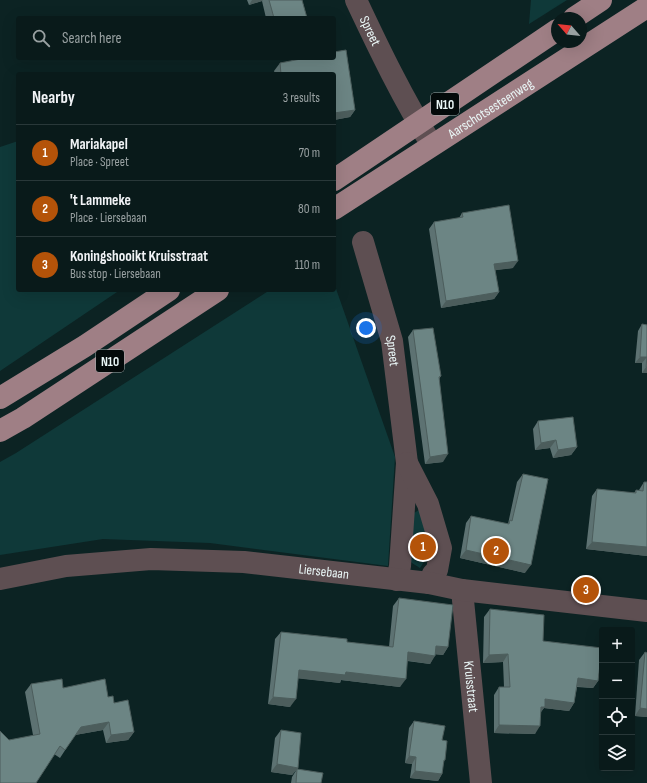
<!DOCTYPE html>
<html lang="en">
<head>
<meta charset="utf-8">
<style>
	:root { --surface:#091a1a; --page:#172727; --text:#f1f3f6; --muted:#99a1a2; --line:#293839; --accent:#b45309 }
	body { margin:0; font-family:"Sofia Sans Condensed",sans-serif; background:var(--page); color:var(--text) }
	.controls { position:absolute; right:12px; bottom:12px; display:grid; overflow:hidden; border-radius:4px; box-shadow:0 4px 16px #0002 }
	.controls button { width:36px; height:36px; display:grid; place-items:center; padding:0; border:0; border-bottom:1px solid var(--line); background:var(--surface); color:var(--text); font:20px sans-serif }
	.compass { position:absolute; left:551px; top:12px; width:36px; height:36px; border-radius:50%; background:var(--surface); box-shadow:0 4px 16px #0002; rotate:298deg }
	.you { position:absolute; left:366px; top:328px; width:14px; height:14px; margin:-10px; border:3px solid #fff; border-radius:50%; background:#1a73e8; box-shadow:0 0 0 6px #1a73e833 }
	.badge { display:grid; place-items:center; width:26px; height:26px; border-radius:50%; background:var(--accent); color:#fff; font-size:13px; font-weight:700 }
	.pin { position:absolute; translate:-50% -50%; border:2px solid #fff; box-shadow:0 1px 4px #0006 }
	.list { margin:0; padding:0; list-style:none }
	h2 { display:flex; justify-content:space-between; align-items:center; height:52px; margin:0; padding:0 16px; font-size:17px }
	h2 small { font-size:13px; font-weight:400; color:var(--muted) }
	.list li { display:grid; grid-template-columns:26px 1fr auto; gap:12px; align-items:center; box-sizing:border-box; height:56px; padding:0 16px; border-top:1px solid var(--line) }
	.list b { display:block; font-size:15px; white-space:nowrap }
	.list p { margin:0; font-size:13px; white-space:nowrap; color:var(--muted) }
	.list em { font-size:13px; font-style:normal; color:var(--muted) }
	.icon { flex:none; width:22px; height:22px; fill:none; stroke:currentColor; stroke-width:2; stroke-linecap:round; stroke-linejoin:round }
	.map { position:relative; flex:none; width:647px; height:783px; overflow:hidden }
	.search { position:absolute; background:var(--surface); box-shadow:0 4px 16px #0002; left:16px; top:16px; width:320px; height:44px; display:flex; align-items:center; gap:10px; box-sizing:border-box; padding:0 14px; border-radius:4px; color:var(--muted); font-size:15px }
	.panel { position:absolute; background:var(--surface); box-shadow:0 4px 16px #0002; left:16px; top:72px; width:320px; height:220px; border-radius:4px }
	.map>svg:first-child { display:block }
</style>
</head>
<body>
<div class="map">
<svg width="647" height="783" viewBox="0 0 647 783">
	<rect width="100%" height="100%" fill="#0c2323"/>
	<!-- green -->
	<g fill="#0f3939">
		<path d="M 531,0 L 567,0 L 529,24 Z"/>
		<path d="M 18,141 L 18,290 L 120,290 L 0,371 L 0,147 Z"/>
		<path d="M 334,283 L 395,457 L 388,566 L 210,543 L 103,539 L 0,555 L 0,462 L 16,453 L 270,290 L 334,290 Z"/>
		<path d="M 419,510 L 432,540 L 428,556 L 420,568 L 412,563 L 405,554 L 414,513 Z"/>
	</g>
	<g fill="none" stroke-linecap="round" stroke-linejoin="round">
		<!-- minor -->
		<g stroke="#5e4f52" stroke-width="22">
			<path id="s1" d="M 356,0 C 379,49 403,99 432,145"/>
			<path id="s2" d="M 363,242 L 392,341 L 407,463 L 400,566 L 397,580"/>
			<path d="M 407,463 L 428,504 L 441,548 L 437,570 L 433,574 L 429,583"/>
			<path id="s3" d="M 462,590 L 481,783"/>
		</g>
		<!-- tertiary -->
		<path stroke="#5e4f52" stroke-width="22" id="s4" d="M 0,579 L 66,566 L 151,559 L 244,562 L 429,583 L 462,590 L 647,611"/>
		<!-- primary -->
		<g stroke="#9f7f85" stroke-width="22">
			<path d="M 574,18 L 601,0"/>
			<path d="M 334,180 L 557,30"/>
			<path id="s5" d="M 334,209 L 647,7"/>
			<path d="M 0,398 L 85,346 L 169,290"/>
			<path d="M 0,431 L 23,418 L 218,290"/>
		</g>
	</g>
	<!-- wall -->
	<g fill="#5d7272">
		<path d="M 247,0 L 302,0 L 307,18 L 266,18 L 262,1 L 249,5 Z"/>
		<path d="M 346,50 L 355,110 L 350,117 L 334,120 L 334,74 L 275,74 L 274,71 L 280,63 L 306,58 L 334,58 L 334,52 Z"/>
		<path d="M 462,213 L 513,268 L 495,270 L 499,292 L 494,299 L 441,308 L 429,229 L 434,222 L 459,218 Z"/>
		<path d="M 642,324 L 647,325 L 647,373 L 642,373 L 642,363 L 635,363 L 638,331 Z"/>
		<path d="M 413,330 L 441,376 L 439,379 L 443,462 L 425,464 L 408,337 Z"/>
		<path d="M 538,421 L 577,447 L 571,455 L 553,458 L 550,448 L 535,450 L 533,429 Z"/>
		<path d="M 523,474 L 525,573 L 460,558 L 466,523 L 471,516 L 508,524 L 517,482 Z"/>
		<path d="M 644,482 L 647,482 L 647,556 L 586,549 L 592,496 L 597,489 L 634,493 L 636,490 L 639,490 Z"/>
		<path d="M 399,598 L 448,647 L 443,655 L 435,654 L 430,664 L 407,661 L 400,687 L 341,680 L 340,683 L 298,678 L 290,707 L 268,704 L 275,639 L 281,632 L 347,642 L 389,647 L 393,606 Z"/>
		<path d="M 490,609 L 543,641 L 598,681 L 593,688 L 577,687 L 574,703 L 569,711 L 544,708 L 541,712 L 535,734 L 494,733 L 494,695 L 499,687 L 504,687 L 503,662 L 483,663 L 484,617 Z"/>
		<path d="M 645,652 L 647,653 L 647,717 L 635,716 L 639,660 Z"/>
		<path d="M 31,684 L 63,688 L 108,697 L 114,703 L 134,732 L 128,740 L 106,743 L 103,730 L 75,735 L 60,758 L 54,754 L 33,735 L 25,692 Z"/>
		<path d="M 414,721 L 442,740 L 445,760 L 443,762 L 442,774 L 438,781 L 410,778 L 412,764 L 405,763 L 409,728 Z"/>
		<path d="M 281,730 L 298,768 L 292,775 L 271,772 L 275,738 Z"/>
		<path d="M 297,769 L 321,783 L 291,783 L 292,777 Z"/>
	</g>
	<!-- shaded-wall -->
	<g fill="#4c5d5c">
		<path d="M 252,0 L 263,0 L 262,1 L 249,5 Z"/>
		<path d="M 355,110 L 350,117 L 334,120 L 334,113 Z"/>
		<path d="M 518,261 L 513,268 L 489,271 L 494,264 Z"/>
		<path d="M 499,292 L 494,299 L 441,308 L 446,301 Z"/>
		<path d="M 640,357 L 647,357 L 642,363 L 635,363 Z"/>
		<path d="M 646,367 L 647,367 L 647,373 L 642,373 Z"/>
		<path d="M 556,440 L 550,448 L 535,450 L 541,443 Z"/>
		<path d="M 577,447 L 571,455 L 553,458 L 558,450 Z"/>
		<path d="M 448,454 L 443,462 L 425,464 L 430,457 Z"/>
		<path d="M 592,542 L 647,547 L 647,556 L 586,549 Z"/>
		<path d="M 466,550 L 531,565 L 525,573 L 460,558 Z"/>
		<path d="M 436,646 L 448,647 L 443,655 L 431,654 Z"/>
		<path d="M 408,652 L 435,656 L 430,664 L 403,660 Z"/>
		<path d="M 508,654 L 503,662 L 483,663 L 489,655 Z"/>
		<path d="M 299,670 L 346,672 L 406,679 L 400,687 L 341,680 L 340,683 L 294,678 Z"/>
		<path d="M 578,678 L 598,681 L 593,688 L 572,686 Z"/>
		<path d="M 273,697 L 296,699 L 290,707 L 268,704 Z"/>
		<path d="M 545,699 L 574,703 L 569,711 L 544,708 L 539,714 L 535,715 Z"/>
		<path d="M 640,708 L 647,709 L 647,717 L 635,716 Z"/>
		<path d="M 109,722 L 103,730 L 75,735 L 81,727 Z"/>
		<path d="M 499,725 L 540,726 L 535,734 L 494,733 Z"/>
		<path d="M 134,732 L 128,740 L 106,743 L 111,735 Z"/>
		<path d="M 409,756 L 416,757 L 412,764 L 405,763 Z"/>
		<path d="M 277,764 L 298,768 L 292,775 L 271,772 Z"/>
		<path d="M 415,771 L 442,774 L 438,781 L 410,778 Z"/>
	</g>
	<!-- building -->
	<g fill="#6c8584" stroke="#4c5d5c">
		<path d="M 269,0 L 302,0 L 307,18 L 274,18 Z"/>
		<path d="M 346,50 L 355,110 L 334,113 L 334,74 L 281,74 L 280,63 L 306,58 L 334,58 L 334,52 Z"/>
		<path d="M 509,205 L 518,261 L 494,264 L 499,292 L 446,301 L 434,222 L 463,217 L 462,213 Z"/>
		<path d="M 642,324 L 647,325 L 647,367 L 646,367 L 647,357 L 640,357 Z"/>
		<path d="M 433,328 L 441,376 L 439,377 L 448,454 L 430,457 L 413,330 Z"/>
		<path d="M 573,417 L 577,447 L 558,450 L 556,440 L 541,443 L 538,421 Z"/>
		<path d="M 523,474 L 548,479 L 531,565 L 466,550 L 471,516 L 509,524 L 510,520 L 512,521 Z"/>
		<path d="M 644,482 L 647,482 L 647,547 L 592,542 L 597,489 L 636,493 L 636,490 L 643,491 Z"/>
		<path d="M 399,598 L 453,605 L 448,647 L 436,646 L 435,656 L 408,652 L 406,679 L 346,672 L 345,675 L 299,670 L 296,699 L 273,697 L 281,632 L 347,639 L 347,642 L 393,647 Z"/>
		<path d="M 490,609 L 544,615 L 543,641 L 602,648 L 598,681 L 578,678 L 574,703 L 545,699 L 545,707 L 541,707 L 540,726 L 499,725 L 499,687 L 510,687 L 508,654 L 489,655 Z"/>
		<path d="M 645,652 L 647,653 L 647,709 L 640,708 Z"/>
		<path d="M 62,679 L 63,688 L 105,679 L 108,697 L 113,696 L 114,703 L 128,700 L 134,732 L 111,735 L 109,722 L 81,727 L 65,750 L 60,746 L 36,783 L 0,783 L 0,731 L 9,740 L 40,734 L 31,684 Z"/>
		<path d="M 414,721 L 445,726 L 442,740 L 447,741 L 445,760 L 444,760 L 442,774 L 415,771 L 416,757 L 409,756 Z"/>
		<path d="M 281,730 L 301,733 L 298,768 L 277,764 Z"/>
		<path d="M 297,769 L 323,773 L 321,783 L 296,783 Z"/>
	</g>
	<g text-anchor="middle" stroke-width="4" stroke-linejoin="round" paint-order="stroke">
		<!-- shield labels -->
		<g fill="#030a0a" stroke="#a5b0b0" stroke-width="1">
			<rect x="431" y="93" width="28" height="22" rx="3"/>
			<rect x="96" y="350" width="28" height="22" rx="3"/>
		</g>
		<g font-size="13" font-weight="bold" fill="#eaf7f7">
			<text x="445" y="109">N10</text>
			<text x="110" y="366">N10</text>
		</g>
		<!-- street labels -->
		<g font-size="14" fill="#eaf7f7" stroke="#030a0a">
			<text dy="5" stroke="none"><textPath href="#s1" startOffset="34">Spreet</textPath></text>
			<text dy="5" stroke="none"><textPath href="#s5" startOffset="186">Aarschotsesteenweg</textPath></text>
			<text dy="5" stroke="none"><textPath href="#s2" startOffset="113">Spreet</textPath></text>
			<text dy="5" stroke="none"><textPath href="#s4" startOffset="326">Liersebaan</textPath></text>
			<text dy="5" stroke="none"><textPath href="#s3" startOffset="97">Kruisstraat</textPath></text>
		</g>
	</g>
</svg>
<div class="controls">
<button>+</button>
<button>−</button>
<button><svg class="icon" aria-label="locate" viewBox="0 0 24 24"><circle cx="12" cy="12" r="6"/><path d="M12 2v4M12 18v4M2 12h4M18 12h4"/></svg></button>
<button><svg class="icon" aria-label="layers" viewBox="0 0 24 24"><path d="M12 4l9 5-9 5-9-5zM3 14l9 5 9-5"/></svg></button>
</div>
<svg class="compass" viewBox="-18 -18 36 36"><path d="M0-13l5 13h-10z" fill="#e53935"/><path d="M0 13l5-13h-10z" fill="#99a1a2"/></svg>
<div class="you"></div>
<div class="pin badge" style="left:423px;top:547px">1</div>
<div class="pin badge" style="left:496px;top:551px">2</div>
<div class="pin badge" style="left:586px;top:590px">3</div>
<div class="search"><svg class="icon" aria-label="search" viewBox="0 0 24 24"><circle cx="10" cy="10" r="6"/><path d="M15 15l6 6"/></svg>Search here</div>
<section class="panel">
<h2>Nearby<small>3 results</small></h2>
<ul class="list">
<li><span class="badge">1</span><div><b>Mariakapel</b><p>Place · Spreet</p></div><em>70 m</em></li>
<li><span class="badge">2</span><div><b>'t Lammeke</b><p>Place · Liersebaan</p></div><em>80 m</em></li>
<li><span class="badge">3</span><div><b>Koningshooikt Kruisstraat</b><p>Bus stop · Liersebaan</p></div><em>110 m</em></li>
</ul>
</section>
</div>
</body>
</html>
